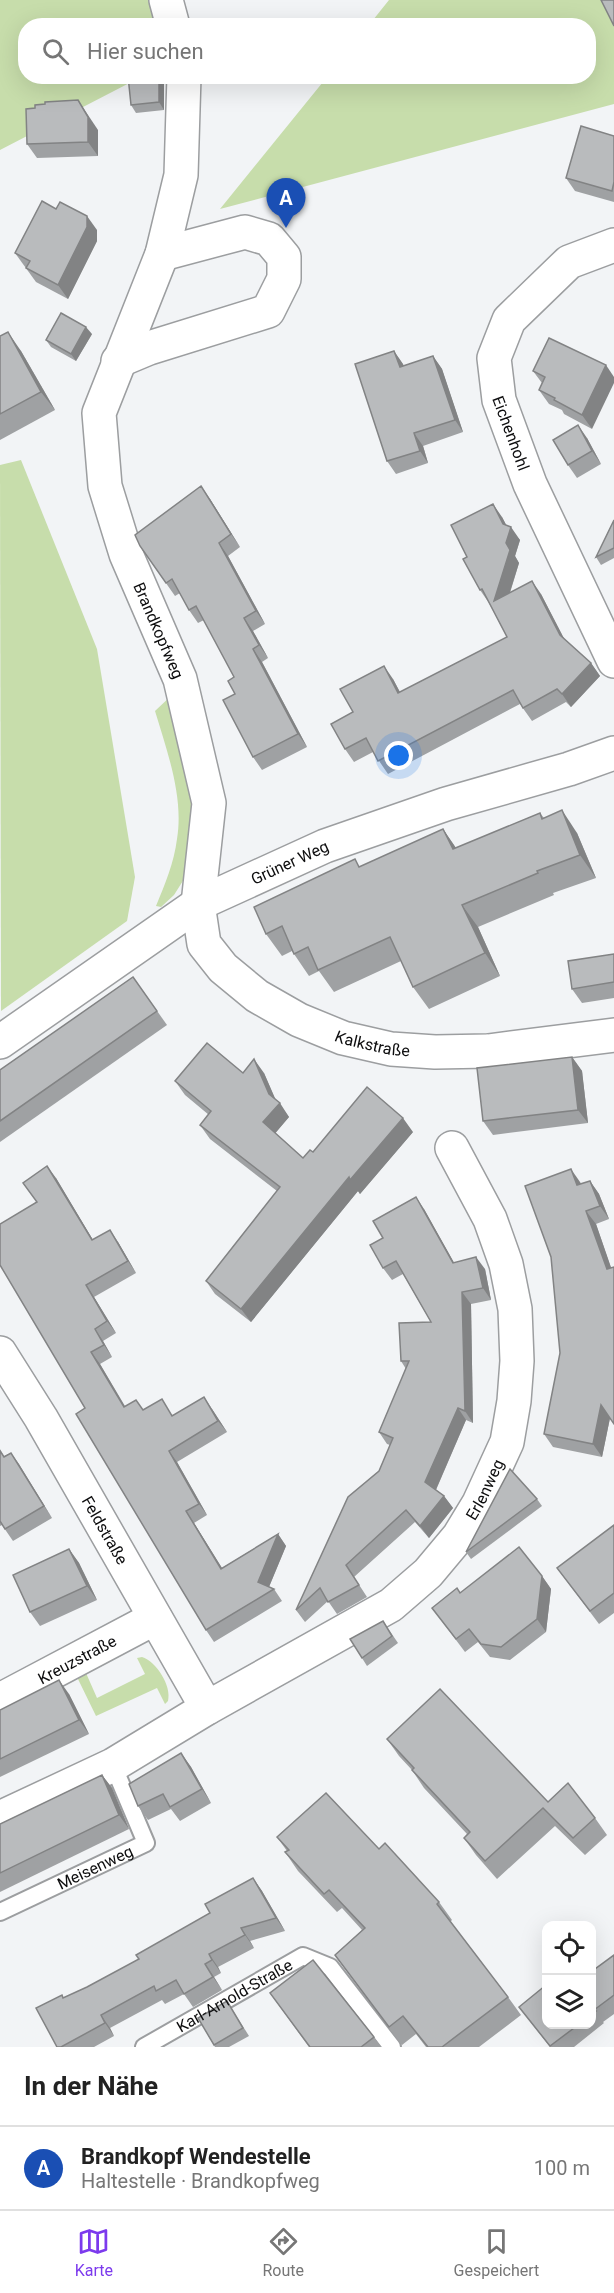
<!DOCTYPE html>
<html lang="de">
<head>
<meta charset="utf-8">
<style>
	:root { --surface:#fff; --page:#f2f2f2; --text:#222; --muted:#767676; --line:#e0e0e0; --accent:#7c3aed }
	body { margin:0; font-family:Roboto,sans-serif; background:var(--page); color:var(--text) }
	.controls { position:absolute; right:18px; bottom:18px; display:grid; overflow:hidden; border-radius:12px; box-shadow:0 6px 24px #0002 }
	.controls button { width:54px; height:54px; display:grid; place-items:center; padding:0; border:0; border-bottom:2px solid var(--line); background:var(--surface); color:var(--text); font:30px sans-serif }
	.you { position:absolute; left:399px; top:756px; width:21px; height:21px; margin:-15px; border:4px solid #fff; border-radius:50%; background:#1a73e8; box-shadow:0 0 0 9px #1a73e833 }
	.badge { display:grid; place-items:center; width:39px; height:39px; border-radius:50%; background:var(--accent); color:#fff; font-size:20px; font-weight:700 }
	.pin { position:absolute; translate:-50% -50px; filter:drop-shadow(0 2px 3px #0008) }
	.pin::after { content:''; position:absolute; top:32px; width:21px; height:18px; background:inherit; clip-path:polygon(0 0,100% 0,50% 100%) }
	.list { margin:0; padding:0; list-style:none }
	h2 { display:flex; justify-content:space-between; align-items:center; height:78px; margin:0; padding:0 24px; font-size:26px }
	h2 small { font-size:20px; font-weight:400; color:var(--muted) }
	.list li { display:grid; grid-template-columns:39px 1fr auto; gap:18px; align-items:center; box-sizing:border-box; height:84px; padding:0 24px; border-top:2px solid var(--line) }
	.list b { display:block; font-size:22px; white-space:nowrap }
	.list p { margin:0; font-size:20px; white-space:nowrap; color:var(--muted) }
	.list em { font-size:20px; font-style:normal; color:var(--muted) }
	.icon { flex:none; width:33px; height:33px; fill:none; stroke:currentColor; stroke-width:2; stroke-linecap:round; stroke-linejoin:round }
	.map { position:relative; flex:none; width:614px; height:2047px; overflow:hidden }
	.search { position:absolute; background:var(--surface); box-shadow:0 6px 24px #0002; left:18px; right:18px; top:18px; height:66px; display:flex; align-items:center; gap:15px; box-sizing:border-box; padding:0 21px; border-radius:24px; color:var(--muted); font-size:22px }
	.sheet { height:162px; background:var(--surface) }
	nav { display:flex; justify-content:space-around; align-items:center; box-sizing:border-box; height:84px; border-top:2px solid var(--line); background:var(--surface); font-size:16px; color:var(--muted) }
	nav a { display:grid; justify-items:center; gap:3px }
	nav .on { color:var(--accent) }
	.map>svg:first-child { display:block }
</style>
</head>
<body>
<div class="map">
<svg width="614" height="2047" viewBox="0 0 614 2047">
	<rect width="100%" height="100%" fill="#f2f4f6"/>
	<!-- green -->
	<g fill="#c7ddab">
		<path d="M 0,0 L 149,0 L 155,25 L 26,26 L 26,76 L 141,77 L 0,150 Z"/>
		<path d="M 389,0 L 614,0 L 614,104 L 220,209 L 327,77 L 588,76 L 588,26 L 369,25 Z"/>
		<path d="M 21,460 L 97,649 L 135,877 L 127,921 L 1,1011 L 0,465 Z"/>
		<path d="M 172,695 L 194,811 L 186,876 L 174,895 L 161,907 L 156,906 C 165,884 174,863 177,839 C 184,797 167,751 155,711 Z"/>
		<path d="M 142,1657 C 156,1661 172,1686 168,1701 L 165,1704 L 157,1688 L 96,1716 L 77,1677 L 86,1673 L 97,1698 L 145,1674 L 137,1658 Z"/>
	</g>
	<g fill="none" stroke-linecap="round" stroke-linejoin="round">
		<!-- lane casing -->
		<g stroke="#9c9ea0" stroke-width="20">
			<g id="lane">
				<path id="s1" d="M 0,1912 L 146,1843 L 113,1765"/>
				<path id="s2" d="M 144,2047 L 303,1956 L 330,1967 L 392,2047"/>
			</g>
		</g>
		<!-- street casing -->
		<g stroke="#9c9ea0" stroke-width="36">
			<g id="street">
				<path d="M 166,0 L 173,26"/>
				<path id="s3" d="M 184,76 L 181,175 L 162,254 L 99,413 L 105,486 L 126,554 L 180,679 L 209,803 L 198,904 L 204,944 L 223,968 L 257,996 L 299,1020 L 343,1038 L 391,1049 L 435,1052 L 488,1051 L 614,1035"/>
				<path id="s4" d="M 614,245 L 569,262 L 509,320 L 494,358 L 499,400 L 530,484 L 614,661"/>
				<path d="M 118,361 L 149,348 L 268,311 L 284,279 L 284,257 L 269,239 L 245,232 L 162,254"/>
				<path id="s5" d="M 0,1042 L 198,904 L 325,846 L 446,804 L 569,769 L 614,753"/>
				<path id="s6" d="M 0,1353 L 41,1418 L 207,1708"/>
				<path id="s7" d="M 0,1700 L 155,1618"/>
				<path id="s8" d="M 0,1818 L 113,1765 L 207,1708 L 391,1605 L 428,1573 L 459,1536 L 479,1503 L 507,1442 L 514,1401 L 517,1361 L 515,1309 L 506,1264 L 490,1219 L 452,1148"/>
			</g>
		</g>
		<!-- lane -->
		<use href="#lane" stroke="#fff" stroke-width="16"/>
		<!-- street -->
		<use href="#street" stroke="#fff" stroke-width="33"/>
	</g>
	<!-- wall -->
	<g fill="#9fa1a3">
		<path d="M 164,78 L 164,110 L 136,113 L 131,105 Z"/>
		<path d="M 98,130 L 98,156 L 37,158 L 27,144 Z"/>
		<path d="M 614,136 L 614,202 L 575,191 L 566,178 Z"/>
		<path d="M 97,230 L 97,241 L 68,299 L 36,282 L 15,253 Z"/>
		<path d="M 92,334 L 76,361 L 51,347 L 46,340 Z"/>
		<path d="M 0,336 L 21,351 L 55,410 L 0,440 Z"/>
		<path d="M 549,338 L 592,429 L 564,414 L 562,410 L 549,404 L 539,390 L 542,383 L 533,371 Z"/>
		<path d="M 394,351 L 404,366 L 433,356 L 442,369 L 463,432 L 423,446 L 428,463 L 396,474 L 387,461 Z"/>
		<path d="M 587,438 L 601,464 L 577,478 L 568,465 Z"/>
		<path d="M 210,499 L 240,547 L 228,556 L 265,624 L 253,631 L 268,658 L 262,662 L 307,747 L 262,770 L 253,757 L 235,694 L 234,677 L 204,620 L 198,623 L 189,610 L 180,593 L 175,596 L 140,546 Z"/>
		<path d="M 502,517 L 506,525 L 520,540 L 515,556 L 519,563 L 510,593 L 541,594 L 564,639 L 591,663 L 600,676 L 571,707 L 566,702 L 532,721 L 520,704 L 388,774 L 373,752 L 354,762 L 345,749 L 353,712 L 393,679 L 400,692 L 507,637 L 489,603 L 480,590 L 467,557 Z"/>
		<path d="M 614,520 L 614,558 L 601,565 L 596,557 Z"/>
		<path d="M 540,813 L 544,818 L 577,833 L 596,878 L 553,893 L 554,895 L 478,927 L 500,976 L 429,1009 L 413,987 L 401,961 L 334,992 L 319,971 L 309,976 L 292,951 L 282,956 L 266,934 L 361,867 L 443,829 L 456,848 Z"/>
		<path d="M 614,954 L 614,998 L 582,1003 L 572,989 Z"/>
		<path d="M 133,977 L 167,1025 L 0,1142 L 0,1070 Z"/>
		<path d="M 572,1057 L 582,1071 L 588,1123 L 493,1135 L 483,1121 Z"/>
		<path d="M 243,1073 L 264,1073 L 275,1099 L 289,1117 L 275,1133 L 303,1158 L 313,1152 L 413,1132 L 360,1194 L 358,1191 L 251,1322 L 215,1294 L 206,1281 L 277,1191 L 210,1139 L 200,1125 L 209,1115 L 185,1095 L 175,1081 Z"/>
		<path d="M 56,1178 L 93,1240 L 118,1242 L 136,1273 L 94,1297 L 116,1333 L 103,1341 L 112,1357 L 100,1364 L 125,1406 L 173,1415 L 212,1409 L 227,1432 L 177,1462 L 207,1515 L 194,1523 L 222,1568 L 278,1534 L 286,1546 L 269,1587 L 274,1589 L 282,1601 L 214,1642 L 206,1630 L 85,1408 L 37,1202 L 23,1183 Z"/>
		<path d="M 590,1181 L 599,1194 L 609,1219 L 596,1224 L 611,1268 L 610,1418 L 602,1457 L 553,1447 L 544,1434 L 560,1353 L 580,1182 L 581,1184 Z"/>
		<path d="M 424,1209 L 454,1263 L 485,1269 L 491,1300 L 471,1304 L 473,1423 L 466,1420 L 436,1490 L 444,1496 L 453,1508 L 429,1538 L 415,1522 L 354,1577 L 367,1597 L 337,1614 L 328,1601 L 305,1622 L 296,1610 L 379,1471 L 390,1445 L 387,1444 L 379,1432 L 406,1369 L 401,1361 L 431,1322 L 403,1274 L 392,1280 L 383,1268 L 383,1238 Z"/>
		<path d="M 0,1449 L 4,1456 L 11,1453 L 52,1518 L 13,1541 L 2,1525 L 0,1526 Z"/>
		<path d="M 537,1499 L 542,1506 L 471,1559 L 466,1552 Z"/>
		<path d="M 614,1525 L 614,1613 L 599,1624 L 557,1568 Z"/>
		<path d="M 69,1549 L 79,1563 L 97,1600 L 40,1626 L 30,1612 Z"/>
		<path d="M 542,1576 L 551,1589 L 546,1632 L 510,1660 L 490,1657 L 478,1642 L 465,1652 L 432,1608 L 460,1593 Z"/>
		<path d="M 383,1621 L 398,1643 L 367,1666 L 362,1658 Z"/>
		<path d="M 69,1694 L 89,1734 L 0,1777 L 0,1710 Z"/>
		<path d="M 387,1739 L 548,1802 L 595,1818 L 607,1835 L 585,1855 L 555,1826 L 497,1879 L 476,1855 L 464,1838 L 467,1834 L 424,1788 L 412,1770 L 399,1756 Z"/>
		<path d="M 181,1753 L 191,1767 L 211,1803 L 180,1821 L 171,1809 L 148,1820 L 138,1806 Z"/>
		<path d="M 102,1775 L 112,1788 L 129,1829 L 0,1892 L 0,1824 Z"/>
		<path d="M 277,1837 L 379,1849 L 439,1902 L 452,1920 L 450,1922 L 508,1997 L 521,2015 L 479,2047 L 426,2047 L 416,2034 L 402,2045 L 335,1955 L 362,1930 L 342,1908 L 337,1912 L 298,1871 L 285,1852 L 287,1851 Z"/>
		<path d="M 253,1878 L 262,1891 L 285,1931 L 250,1941 L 254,1948 L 218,1967 L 221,1973 L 214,1977 L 222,1990 L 193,2007 L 184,1994 L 165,2004 L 162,2000 L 110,2028 L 114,2036 L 94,2047 L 57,2047 L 64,1998 L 87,1987 L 139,1959 L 210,1913 Z"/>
		<path d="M 614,1955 L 614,2014 L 603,2022 L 604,2023 L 574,2047 L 550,2047 L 519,2007 L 546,2025 L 591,2025 L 591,1972 Z"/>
		<path d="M 270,1993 L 374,2037 L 381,2047 L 309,2047 Z"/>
		<path d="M 227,2001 L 249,2036 L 229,2047 L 215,2047 L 198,2018 Z"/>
	</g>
	<!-- shaded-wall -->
	<g fill="#828384">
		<path d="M 159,76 L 163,76 L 164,78 L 164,110 L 159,102 Z"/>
		<path d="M 78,100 L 98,130 L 98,156 L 88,142 Z"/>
		<path d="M 87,216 L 97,230 L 97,241 L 68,299 L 58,285 Z"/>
		<path d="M 86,327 L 92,334 L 76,361 L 71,354 Z"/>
		<path d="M 8,332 L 21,351 L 55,410 L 41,392 Z"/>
		<path d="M 394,351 L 403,364 L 409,380 L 400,367 Z"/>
		<path d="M 433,356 L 442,369 L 463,432 L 455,420 Z"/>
		<path d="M 606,365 L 614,377 L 614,383 L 592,429 L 582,415 Z"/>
		<path d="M 578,425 L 587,438 L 601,464 L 592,451 Z"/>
		<path d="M 414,433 L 423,446 L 428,463 L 420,451 Z"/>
		<path d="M 201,486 L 210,499 L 240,547 L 231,534 Z"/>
		<path d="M 493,504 L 502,517 L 510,532 L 511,527 L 520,540 L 515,556 L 519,563 L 503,614 L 494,601 L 506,543 L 503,524 Z"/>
		<path d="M 219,543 L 228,556 L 265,624 L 256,611 Z"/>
		<path d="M 532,581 L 541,594 L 569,648 L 560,635 Z"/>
		<path d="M 244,618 L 253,631 L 268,658 L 259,645 Z"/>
		<path d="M 253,649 L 262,662 L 307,747 L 298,734 Z"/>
		<path d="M 591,663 L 600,676 L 571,707 L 562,694 Z"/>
		<path d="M 384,666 L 393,679 L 407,706 L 398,693 Z"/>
		<path d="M 562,810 L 577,833 L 596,878 L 580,855 Z"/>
		<path d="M 443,829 L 458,851 L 453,849 Z"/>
		<path d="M 462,905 L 478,927 L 500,976 L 485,953 Z"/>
		<path d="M 572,1057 L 582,1071 L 588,1123 L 578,1110 Z"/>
		<path d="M 254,1059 L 264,1073 L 278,1105 L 280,1103 L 289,1117 L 273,1136 L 263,1122 L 269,1094 Z"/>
		<path d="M 403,1118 L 413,1132 L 360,1194 L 358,1191 L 251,1322 L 241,1309 L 349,1177 Z"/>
		<path d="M 47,1166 L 56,1178 L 100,1252 L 92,1240 Z"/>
		<path d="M 571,1169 L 580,1182 L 586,1198 L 577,1185 Z"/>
		<path d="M 590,1181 L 599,1194 L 609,1219 L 600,1206 Z"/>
		<path d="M 416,1197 L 424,1209 L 461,1275 L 453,1263 Z"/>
		<path d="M 586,1211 L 596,1224 L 614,1276 L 607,1269 Z"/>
		<path d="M 110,1230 L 118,1242 L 136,1273 L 128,1261 Z"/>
		<path d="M 476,1257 L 485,1269 L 491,1300 L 483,1288 Z"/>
		<path d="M 86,1285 L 94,1297 L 116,1333 L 107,1321 Z"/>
		<path d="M 462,1292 L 471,1304 L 473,1423 L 465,1411 Z"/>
		<path d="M 95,1329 L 103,1341 L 112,1357 L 104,1345 Z"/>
		<path d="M 91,1352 L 100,1364 L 132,1419 L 124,1407 Z"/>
		<path d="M 204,1397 L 212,1409 L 227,1432 L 218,1421 Z"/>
		<path d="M 601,1405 L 610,1418 L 602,1457 L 593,1444 Z"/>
		<path d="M 458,1408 L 466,1420 L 434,1494 L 425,1482 Z"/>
		<path d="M 169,1451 L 177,1462 L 207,1515 L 199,1504 Z"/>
		<path d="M 11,1453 L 19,1464 L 52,1518 L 44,1506 Z"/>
		<path d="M 444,1496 L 453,1508 L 429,1538 L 420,1526 Z"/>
		<path d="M 186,1511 L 194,1523 L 230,1581 L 221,1569 Z"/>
		<path d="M 278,1534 L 286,1546 L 266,1594 L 258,1582 Z"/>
		<path d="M 69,1549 L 79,1563 L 97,1600 L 87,1586 Z"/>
		<path d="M 542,1576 L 551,1589 L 546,1632 L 537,1619 Z"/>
		<path d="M 59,1680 L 69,1694 L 89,1734 L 79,1720 Z"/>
		<path d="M 181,1753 L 191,1767 L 211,1803 L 202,1789 Z"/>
		<path d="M 102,1775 L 112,1788 L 129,1829 L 119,1815 Z"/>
		<path d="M 253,1878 L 262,1891 L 285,1931 L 276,1918 Z"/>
		<path d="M 241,1928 L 250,1941 L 254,1948 L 245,1935 Z"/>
		<path d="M 209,1954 L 218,1967 L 221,1973 L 212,1960 Z"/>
		<path d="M 205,1964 L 214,1977 L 222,1990 L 213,1977 Z"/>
		<path d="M 101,2015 L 110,2028 L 114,2036 L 105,2023 Z"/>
	</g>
	<!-- building -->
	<g fill="#b9bbbd" stroke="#828384" stroke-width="1.5">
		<path d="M 601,0 L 614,0 L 614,26 Z"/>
		<path d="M 128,76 L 159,76 L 159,102 L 131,105 Z"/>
		<path d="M 78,100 L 88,117 L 88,142 L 27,144 L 26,109 L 35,108 L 35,105 L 45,104 L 45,102 Z"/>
		<path d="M 581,126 L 614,136 L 614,182 L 612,191 L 566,178 Z"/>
		<path d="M 42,201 L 56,209 L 60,202 L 87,216 L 87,227 L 58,285 L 26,268 L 30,261 L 15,253 Z"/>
		<path d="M 61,313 L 86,327 L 71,354 L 46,340 Z"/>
		<path d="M 8,332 L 41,392 L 0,414 L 0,336 Z"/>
		<path d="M 549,338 L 606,365 L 582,415 L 554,400 L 555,398 L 539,390 L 545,377 L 533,371 Z"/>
		<path d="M 394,351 L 400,367 L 433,356 L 455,420 L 414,433 L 420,451 L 387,461 L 355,364 Z"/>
		<path d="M 578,425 L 592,451 L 568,465 L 553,440 Z"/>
		<path d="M 201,486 L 231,534 L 219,543 L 256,611 L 244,618 L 259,645 L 253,649 L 298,734 L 253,757 L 223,700 L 235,694 L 228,681 L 234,677 L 196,606 L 189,610 L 172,579 L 166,583 L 140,546 L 135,535 Z"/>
		<path d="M 493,504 L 503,524 L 511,527 L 506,543 L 510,550 L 494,601 L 532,581 L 560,635 L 591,663 L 562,694 L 557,689 L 523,708 L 513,690 L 378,761 L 366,738 L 345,749 L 331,724 L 353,712 L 340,689 L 384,666 L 398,693 L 507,637 L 482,589 L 480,590 L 463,559 L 467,557 L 451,525 Z"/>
		<path d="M 614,520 L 614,548 L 596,557 Z"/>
		<path d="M 562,810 L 580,855 L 537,871 L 538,873 L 462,905 L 485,953 L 413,987 L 390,937 L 318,970 L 308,947 L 294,954 L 282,926 L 266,934 L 254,907 L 355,859 L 359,867 L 443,829 L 453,849 L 540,813 L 542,819 Z"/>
		<path d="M 614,954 L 614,982 L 572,989 L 568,961 Z"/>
		<path d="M 133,977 L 157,1011 L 0,1121 L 0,1070 Z"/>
		<path d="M 207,1043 L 243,1073 L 254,1059 L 269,1094 L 280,1103 L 263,1122 L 303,1158 L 310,1150 L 313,1152 L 367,1087 L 403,1118 L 350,1180 L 349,1177 L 241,1309 L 206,1281 L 280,1187 L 200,1125 L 211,1111 L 175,1081 Z"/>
		<path d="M 572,1057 L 578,1110 L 483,1121 L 477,1068 Z"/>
		<path d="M 47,1166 L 92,1240 L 110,1230 L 128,1261 L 86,1285 L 107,1321 L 95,1329 L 104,1345 L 91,1352 L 124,1407 L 136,1400 L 143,1410 L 162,1399 L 172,1416 L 204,1397 L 218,1421 L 169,1451 L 199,1504 L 186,1511 L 221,1569 L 278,1534 L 258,1582 L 274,1589 L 206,1630 L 76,1414 L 85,1408 L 0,1265 L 0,1224 L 37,1202 L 23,1183 Z"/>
		<path d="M 571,1169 L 577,1185 L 590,1181 L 600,1206 L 586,1211 L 607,1269 L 614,1267 L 614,1424 L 601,1405 L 593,1444 L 544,1434 L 560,1353 L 551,1257 L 525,1186 Z"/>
		<path d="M 416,1197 L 453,1263 L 476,1257 L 483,1288 L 462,1292 L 465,1411 L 458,1408 L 425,1482 L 444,1496 L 420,1526 L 406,1510 L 346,1565 L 359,1585 L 328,1602 L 320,1588 L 296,1610 L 348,1497 L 379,1471 L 393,1438 L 379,1432 L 409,1361 L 401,1361 L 399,1323 L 431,1322 L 396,1261 L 383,1268 L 370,1245 L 383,1238 L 373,1221 Z"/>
		<path d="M 0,1451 L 4,1457 L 11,1453 L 44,1506 L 5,1529 L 0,1521 Z"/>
		<path d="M 510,1469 L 537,1499 L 466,1552 Z"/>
		<path d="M 614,1525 L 614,1593 L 590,1611 L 557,1568 Z"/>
		<path d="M 519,1547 L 542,1576 L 537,1619 L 501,1647 L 481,1644 L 469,1629 L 456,1639 L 432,1608 L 457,1588 L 460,1593 Z"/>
		<path d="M 69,1549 L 87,1586 L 30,1612 L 13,1575 Z"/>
		<path d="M 383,1621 L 392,1636 L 362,1658 L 350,1639 Z"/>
		<path d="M 59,1680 L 79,1720 L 0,1759 L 0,1710 Z"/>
		<path d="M 440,1689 L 548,1802 L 568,1783 L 595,1818 L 573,1838 L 543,1808 L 485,1861 L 464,1838 L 470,1832 L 412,1770 L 414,1768 L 387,1739 Z"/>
		<path d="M 181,1753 L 202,1789 L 170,1807 L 163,1794 L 138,1806 L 129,1784 Z"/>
		<path d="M 102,1775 L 119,1815 L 0,1873 L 0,1824 Z"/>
		<path d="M 326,1793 L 379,1849 L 385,1843 L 439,1902 L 437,1904 L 508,1997 L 442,2047 L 428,2047 L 403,2016 L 389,2027 L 335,1955 L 365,1928 L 329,1890 L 324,1894 L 285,1852 L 289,1850 L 277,1837 Z"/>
		<path d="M 253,1878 L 276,1918 L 241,1928 L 245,1935 L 209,1954 L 212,1960 L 205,1964 L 213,1977 L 184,1994 L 176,1980 L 156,1991 L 154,1986 L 101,2015 L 105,2023 L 61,2047 L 57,2047 L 36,2008 L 62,1995 L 63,1998 L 87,1987 L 139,1959 L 136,1955 L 210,1913 L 205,1904 Z"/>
		<path d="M 614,1955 L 614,1995 L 594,2010 L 596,2011 L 591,2014 L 591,1972 Z"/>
		<path d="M 313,1960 L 374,2037 L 361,2047 L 310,2047 L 270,1993 Z"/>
		<path d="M 546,1985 L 546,2025 L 578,2025 L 550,2046 L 519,2007 Z"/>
		<path d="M 227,2001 L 243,2028 L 214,2045 L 198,2018 Z"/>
	</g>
	<g text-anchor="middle" stroke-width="5" stroke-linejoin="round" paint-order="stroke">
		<!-- street labels -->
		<g font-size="16" fill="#0d0d0e" stroke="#fff">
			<text dy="6" stroke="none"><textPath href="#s4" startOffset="250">Eichenhohl</textPath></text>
			<text dy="6" stroke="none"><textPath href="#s3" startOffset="579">Brandkopfweg</textPath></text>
			<text dy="6" stroke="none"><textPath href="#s5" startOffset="342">Grüner Weg</textPath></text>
			<text dy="6" stroke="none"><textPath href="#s3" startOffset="1102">Kalkstraße</textPath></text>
			<text dy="6" stroke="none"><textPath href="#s8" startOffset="596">Erlenweg</textPath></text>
			<text dy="6" stroke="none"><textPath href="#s6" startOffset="206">Feldstraße</textPath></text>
			<text dy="6" stroke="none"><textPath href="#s7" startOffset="87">Kreuzstraße</textPath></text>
			<text dy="6" stroke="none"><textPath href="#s1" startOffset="105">Meisenweg</textPath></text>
			<text dy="6" stroke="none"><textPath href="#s2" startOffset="104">Karl-Arnold-Straße</textPath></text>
		</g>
	</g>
</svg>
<div class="controls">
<button><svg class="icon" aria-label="locate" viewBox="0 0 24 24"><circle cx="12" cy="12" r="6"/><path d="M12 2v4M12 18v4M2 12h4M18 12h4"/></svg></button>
<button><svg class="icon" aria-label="layers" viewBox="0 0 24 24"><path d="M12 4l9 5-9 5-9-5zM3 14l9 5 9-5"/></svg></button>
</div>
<div class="you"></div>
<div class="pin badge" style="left:286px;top:228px;background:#1a4fb4">A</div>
<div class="search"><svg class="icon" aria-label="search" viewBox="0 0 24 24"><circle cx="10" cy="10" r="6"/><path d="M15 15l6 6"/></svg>Hier suchen</div>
</div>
<section class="sheet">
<h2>In der Nähe<small></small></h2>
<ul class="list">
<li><span class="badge" style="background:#1a4fb4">A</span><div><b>Brandkopf Wendestelle</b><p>Haltestelle · Brandkopfweg</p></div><em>100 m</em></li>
</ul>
</section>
<nav>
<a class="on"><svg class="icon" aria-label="map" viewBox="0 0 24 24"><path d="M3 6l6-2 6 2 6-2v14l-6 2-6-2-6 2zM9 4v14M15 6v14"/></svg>Karte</a>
<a><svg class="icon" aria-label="directions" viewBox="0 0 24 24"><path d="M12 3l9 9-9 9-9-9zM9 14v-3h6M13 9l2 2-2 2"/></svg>Route</a>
<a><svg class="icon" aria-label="saved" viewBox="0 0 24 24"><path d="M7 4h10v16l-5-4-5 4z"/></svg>Gespeichert</a>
</nav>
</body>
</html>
